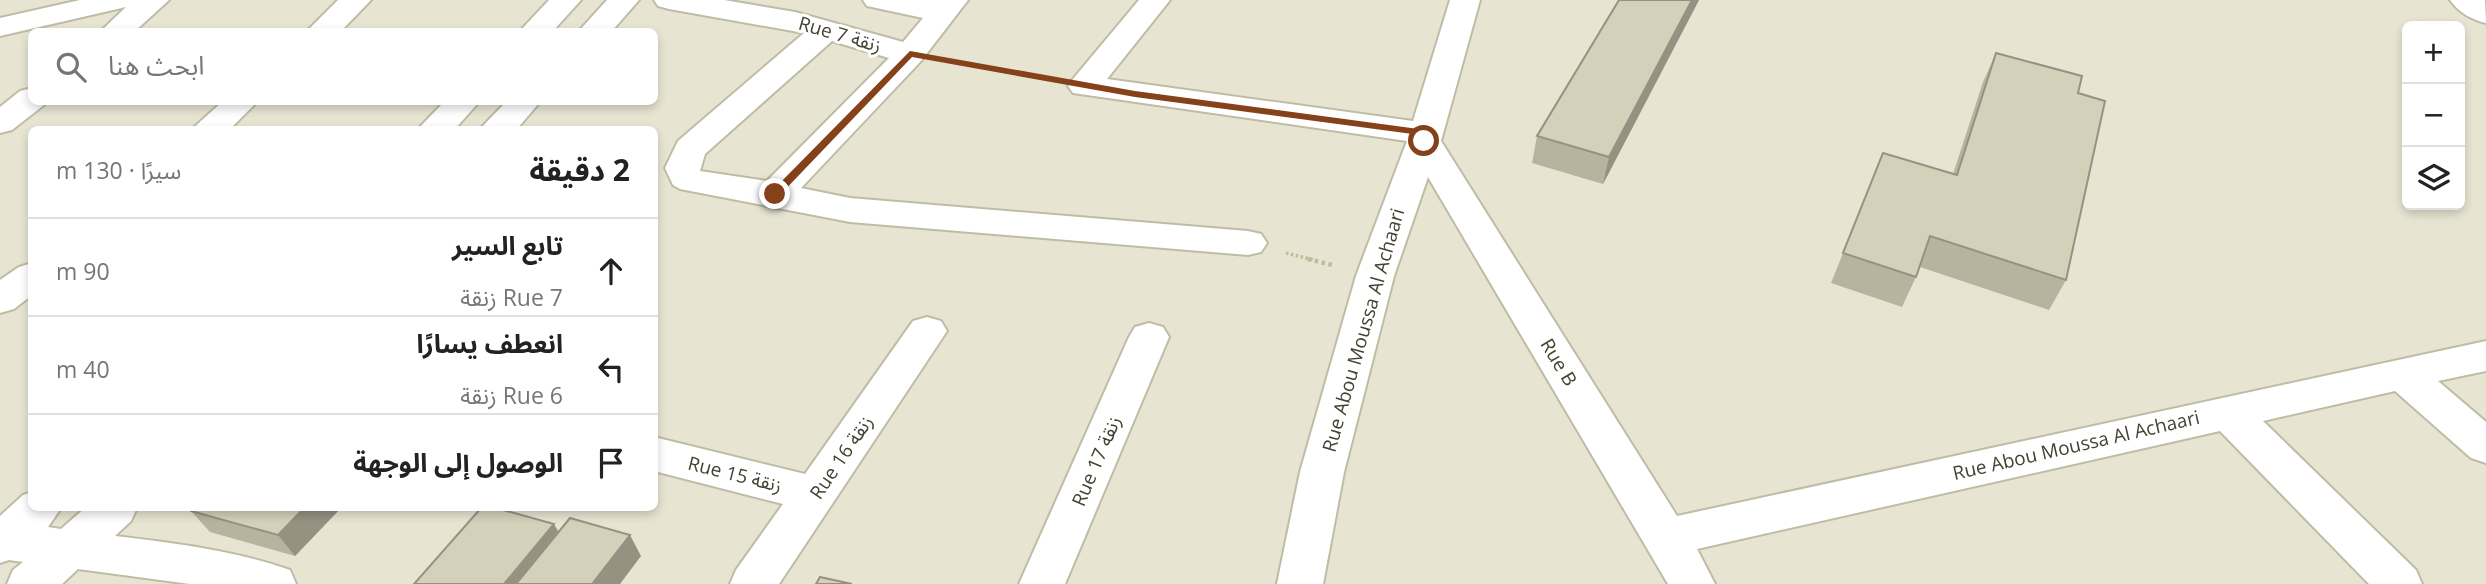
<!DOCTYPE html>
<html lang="ar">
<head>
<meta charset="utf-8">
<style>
	:root { --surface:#fff; --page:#f6f6f6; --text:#222; --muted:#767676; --line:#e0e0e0 }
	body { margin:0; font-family:"Open Sans","Noto Sans Arabic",sans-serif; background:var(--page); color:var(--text); direction:rtl }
	.controls { position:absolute; right:21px; top:21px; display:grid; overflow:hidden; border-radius:10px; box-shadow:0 4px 10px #0003 }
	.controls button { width:63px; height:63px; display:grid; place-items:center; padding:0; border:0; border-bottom:2px solid var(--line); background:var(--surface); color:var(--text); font:35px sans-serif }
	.stop { position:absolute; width:21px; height:21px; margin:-16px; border:5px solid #854119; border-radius:50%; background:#fff }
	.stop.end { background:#854119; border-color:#fff; box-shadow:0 2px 7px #0008 }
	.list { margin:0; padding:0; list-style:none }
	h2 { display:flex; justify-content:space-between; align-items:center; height:91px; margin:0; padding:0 28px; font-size:30px }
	h2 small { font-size:23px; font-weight:400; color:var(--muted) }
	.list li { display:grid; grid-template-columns:46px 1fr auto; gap:21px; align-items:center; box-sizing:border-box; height:98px; padding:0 28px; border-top:2px solid var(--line) }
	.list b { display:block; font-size:26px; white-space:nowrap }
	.list p { margin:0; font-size:23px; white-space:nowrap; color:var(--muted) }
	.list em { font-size:23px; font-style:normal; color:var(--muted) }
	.icon { flex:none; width:38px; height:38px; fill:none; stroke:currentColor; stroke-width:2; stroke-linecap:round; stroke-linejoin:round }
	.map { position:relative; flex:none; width:2486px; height:584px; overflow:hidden; direction:ltr }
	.search { position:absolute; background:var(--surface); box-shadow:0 4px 10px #0003; left:28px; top:28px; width:630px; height:77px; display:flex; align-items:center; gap:18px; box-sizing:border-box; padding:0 24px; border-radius:10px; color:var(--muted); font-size:26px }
	.panel { position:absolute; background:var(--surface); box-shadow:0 4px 10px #0003; left:28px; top:126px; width:630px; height:385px; border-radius:10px; direction:rtl }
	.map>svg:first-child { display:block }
</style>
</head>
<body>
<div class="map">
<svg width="2486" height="584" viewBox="0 0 2486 584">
	<rect width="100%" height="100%" fill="#f3f2e4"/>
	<!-- residential -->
	<path fill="#e7e5d2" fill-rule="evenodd" d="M 0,0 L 2486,0 L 2486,584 L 0,584 ZM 2407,26 L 2460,26 L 2460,205 L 2407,205 ZM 32,32 L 654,32 L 654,102 L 32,102 ZM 32,130 L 654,130 L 654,508 L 32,508 Z"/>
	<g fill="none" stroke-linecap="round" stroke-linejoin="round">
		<!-- minor casing -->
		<g stroke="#bfbca6" stroke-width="4">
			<g id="minor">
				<path d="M 80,0 L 169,0 L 134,32 L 100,32 L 126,7 L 0,36 L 0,18 Z"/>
				<path d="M 338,0 L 371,0 L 340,32 L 306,32 Z"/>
				<path d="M 549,0 L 581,0 L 552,32 L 519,32 Z"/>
				<path d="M 607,0 L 639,0 L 611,32 L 578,32 Z"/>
				<path d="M 654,0 L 724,0 L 795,12 L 903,42 L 923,18 L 867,6 L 863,0 L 968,0 L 921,61 L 801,188 L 850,198 L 1248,231 L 1261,234 L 1267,243 L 1261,252 L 1248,255 L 850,222 L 680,189 L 673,185 L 665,168 L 678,141 L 804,33 L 669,9 L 658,6 ZM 832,41 L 889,58 L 767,181 L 700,171 L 705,154 Z"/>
				<path d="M 1139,0 L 1170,0 L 1107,79 L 1413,121 L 1450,0 L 1480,0 L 1441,141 L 1677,516 L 2486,341 L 2486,371 L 2438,381 L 2486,422 L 2486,463 L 2471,458 L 2395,391 L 2263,421 L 2416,570 L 2422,584 L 2369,584 L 2220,431 L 1697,549 L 1715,584 L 1668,584 L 1428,177 L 1394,276 L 1344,472 L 1323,584 L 1277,584 L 1300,472 L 1356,276 L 1407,141 L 1073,93 L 1068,86 L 1073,79 Z"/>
				<path d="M 2450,0 L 2485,0 L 2486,23 C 2472,20 2458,12 2450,0 Z"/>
				<path d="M 32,88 L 32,102 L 46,102 L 44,105 L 12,130 L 0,133 L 0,107 L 20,91 Z"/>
				<path d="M 222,102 L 257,102 L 229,130 L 191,130 Z"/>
				<path d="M 444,102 L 479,102 L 454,130 L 417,130 Z"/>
				<path d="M 506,102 L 540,102 L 516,130 L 479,130 Z"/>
				<path d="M 32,263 L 32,295 L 14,309 L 0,313 L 0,280 L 19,267 Z"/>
				<path d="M 927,317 L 941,321 L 947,331 L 779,584 L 730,584 L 736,570 L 783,504 L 654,471 L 654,437 L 805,474 L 913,321 Z"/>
				<path d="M 1149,323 L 1163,327 L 1169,337 L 1065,584 L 1019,584 L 1129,337 L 1135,327 Z"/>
				<path d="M 32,492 L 32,508 L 61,508 L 48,527 L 61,529 L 85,508 L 137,508 L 131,521 L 115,536 C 174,543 233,550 290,570 L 296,584 L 190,584 L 78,569 L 62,584 L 7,584 L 13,570 L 23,562 L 9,560 L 0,563 L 0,516 L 23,495 Z"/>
			</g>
		</g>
		<!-- path-far1 -->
		<g stroke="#c1bb97" stroke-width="3.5" stroke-dasharray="2.5 2.5" stroke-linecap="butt">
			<path d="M 954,62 L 1045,79"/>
			<path d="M 1286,253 L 1314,260"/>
		</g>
		<!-- path -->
		<path stroke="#c1bb97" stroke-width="4.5" stroke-dasharray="3.5 3.5" stroke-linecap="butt" d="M 1308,259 L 1332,265"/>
		<!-- minor -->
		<use href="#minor" fill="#fff" fill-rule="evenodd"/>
	</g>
	<!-- wall -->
	<g fill="#b7b39f">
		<path d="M 1699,0 L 1603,184 L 1532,163 L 1537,136 Z"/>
		<path d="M 1996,53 L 2078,93 L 2066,280 L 2049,310 L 1920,267 L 1916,277 L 1902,307 L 1831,283 L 1883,153 L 1953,174 L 1983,82 Z"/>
		<path d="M 191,508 L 341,508 L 295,556 L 210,532 L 191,511 Z"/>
	</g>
	<!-- shaded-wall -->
	<g fill="#959282">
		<path d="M 1692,0 L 1699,0 L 1603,184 L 1609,157 Z"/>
		<path d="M 304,508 L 341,508 L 295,556 L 278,535 Z"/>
		<path d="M 554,524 L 566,545 L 535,584 L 504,584 Z"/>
		<path d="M 630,535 L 641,556 L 620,584 L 592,584 Z"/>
	</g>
	<!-- building -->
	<g fill="#d5d0b9" stroke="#959282" stroke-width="2">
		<path d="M 1619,0 L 1692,0 L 1609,157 L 1537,136 Z"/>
		<path d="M 1996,53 L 2082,76 L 2078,93 L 2105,101 L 2066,280 L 1930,236 L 1916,277 L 1843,253 L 1883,153 L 1957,175 Z"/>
		<path d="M 191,508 L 304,508 L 278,535 L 191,511 Z"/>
		<path d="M 481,508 L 496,508 L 554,524 L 504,584 L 414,584 Z"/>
		<path d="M 570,518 L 630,535 L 592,584 L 516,584 Z"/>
		<path d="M 820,577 L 852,584 L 816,584 Z"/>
	</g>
	<!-- route -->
	<path fill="#854119" d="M 910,51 L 1135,91 L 1426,130 L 1431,133 L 1429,141 L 1424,144 L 1419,141 L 1420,135 L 1135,97 L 912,57 L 779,196 L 772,196 L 772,191 Z"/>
	<g text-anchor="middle" stroke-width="6" stroke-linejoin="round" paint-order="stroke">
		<!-- street labels -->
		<g font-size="19" fill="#454234" stroke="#fff">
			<text transform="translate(840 34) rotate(16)" y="7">Rue 7 زنقة</text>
			<text transform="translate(1363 330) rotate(-74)" y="7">Rue Abou Moussa Al Achaari</text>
			<text transform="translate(1559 362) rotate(59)" y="7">Rue B</text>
			<text transform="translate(2076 445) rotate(-13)" y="7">Rue Abou Moussa Al Achaari</text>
			<text transform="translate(841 457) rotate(-56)" y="7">Rue 16 زنقة</text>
			<text transform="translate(1096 461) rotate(-67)" y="7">Rue 17 زنقة</text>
			<text transform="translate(735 474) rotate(14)" y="7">Rue 15 زنقة</text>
		</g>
	</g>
</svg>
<div class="controls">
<button>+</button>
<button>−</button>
<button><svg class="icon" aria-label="layers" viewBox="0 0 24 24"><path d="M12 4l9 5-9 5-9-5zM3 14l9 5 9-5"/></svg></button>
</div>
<div class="stop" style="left:1424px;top:141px"></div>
<div class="stop end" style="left:775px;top:194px"></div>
<div class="search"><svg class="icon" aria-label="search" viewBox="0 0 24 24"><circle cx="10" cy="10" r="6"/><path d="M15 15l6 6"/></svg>ابحث هنا</div>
<section class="panel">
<h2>2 دقيقة<small>سيرًا · 130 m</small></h2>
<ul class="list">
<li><svg class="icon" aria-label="ahead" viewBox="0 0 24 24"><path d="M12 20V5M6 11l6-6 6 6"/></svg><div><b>تابع السير</b><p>Rue 7 زنقة</p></div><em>90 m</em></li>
<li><svg class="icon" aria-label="left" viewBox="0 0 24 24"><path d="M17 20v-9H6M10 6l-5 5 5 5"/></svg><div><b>انعطف يسارًا</b><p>Rue 6 زنقة</p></div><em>40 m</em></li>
<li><svg class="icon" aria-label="arrive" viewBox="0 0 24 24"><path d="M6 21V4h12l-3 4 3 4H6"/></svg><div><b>الوصول إلى الوجهة</b></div></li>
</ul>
</section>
</div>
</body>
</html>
